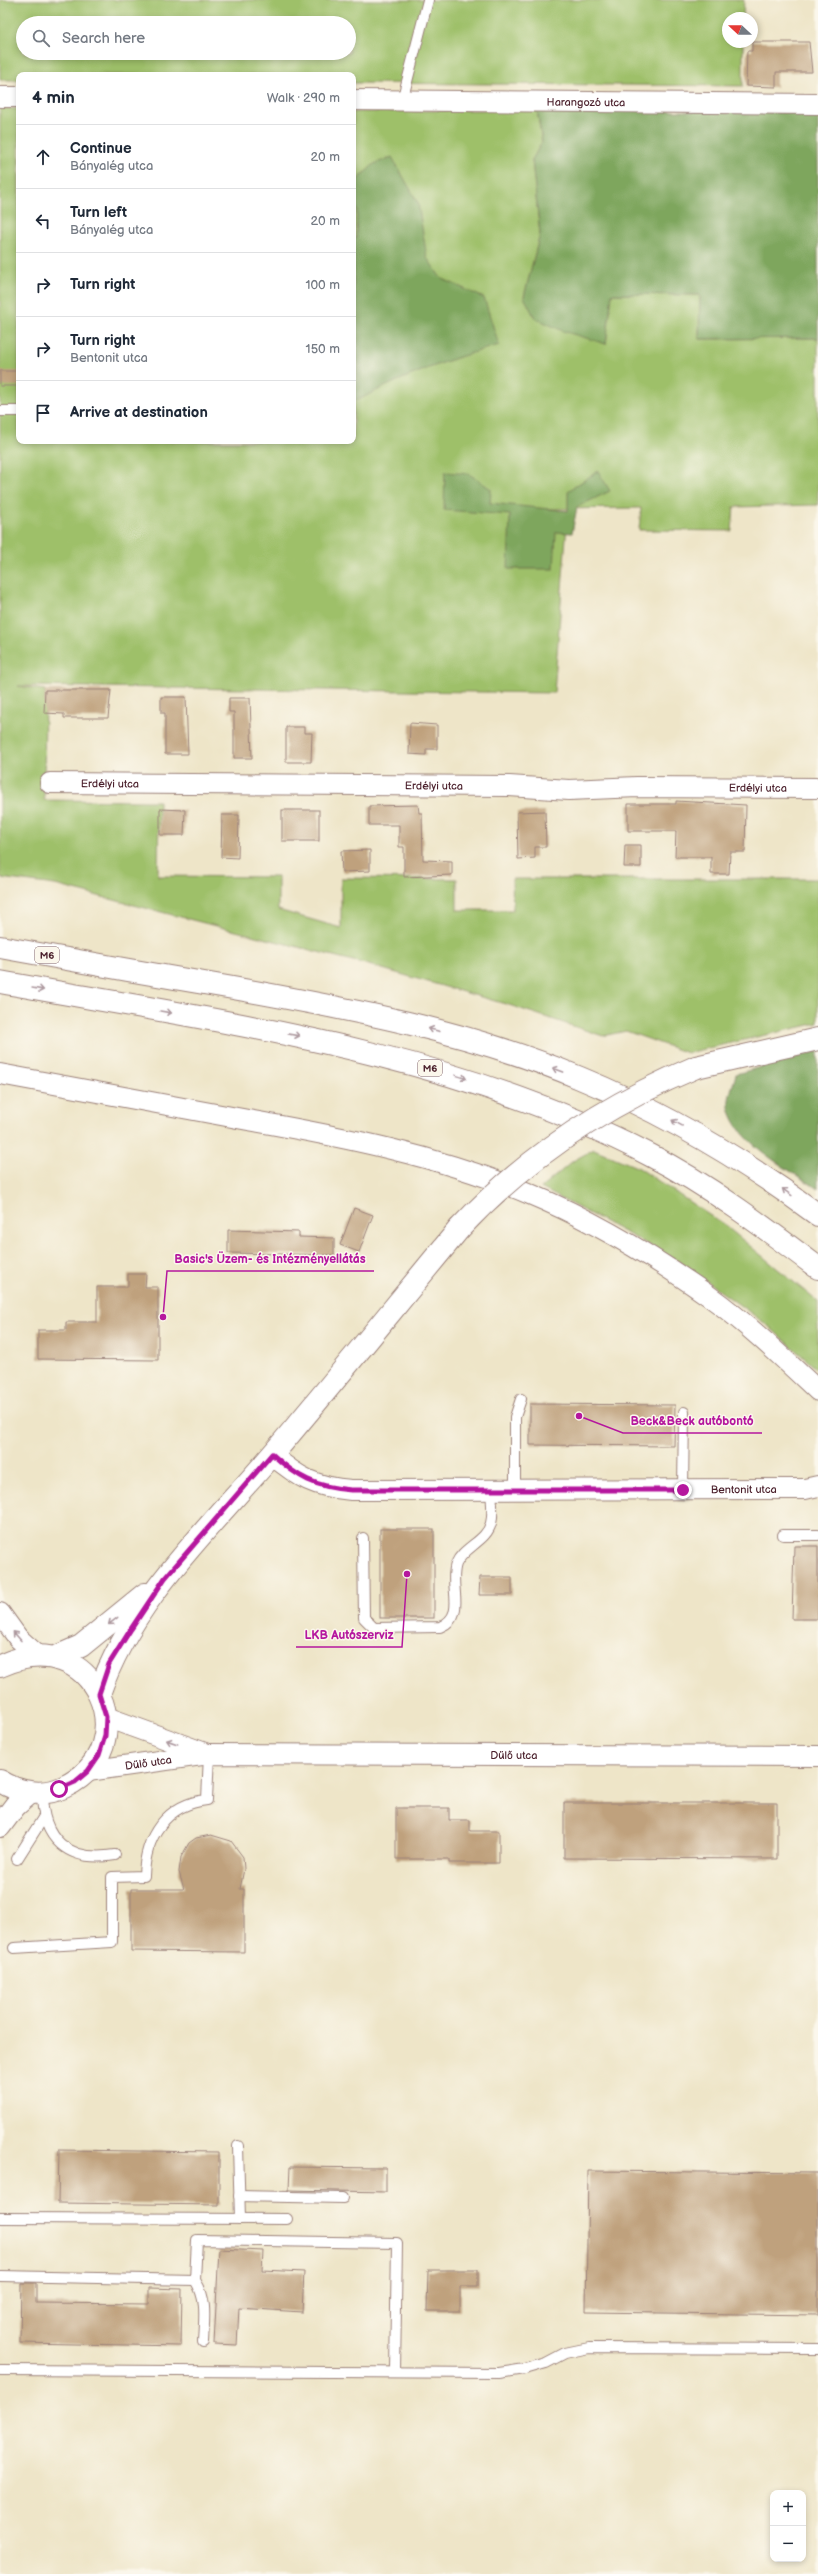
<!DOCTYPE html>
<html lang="en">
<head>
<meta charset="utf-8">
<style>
	:root { --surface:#fff; --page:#f2f2f3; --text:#1f2937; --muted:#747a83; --line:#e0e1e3 }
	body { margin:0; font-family:"Balsamiq Sans",sans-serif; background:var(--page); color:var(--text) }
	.controls { position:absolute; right:12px; bottom:12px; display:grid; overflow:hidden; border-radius:8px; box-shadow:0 2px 6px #0003 }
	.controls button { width:36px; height:36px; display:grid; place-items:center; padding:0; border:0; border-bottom:1px solid var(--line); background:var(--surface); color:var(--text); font:20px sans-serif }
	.compass { position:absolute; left:722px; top:12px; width:36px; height:36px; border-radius:50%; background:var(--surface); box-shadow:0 2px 6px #0003; rotate:292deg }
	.stop { position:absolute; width:12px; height:12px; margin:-9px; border:3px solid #b5179e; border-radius:50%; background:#fff }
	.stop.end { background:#b5179e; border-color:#fff; box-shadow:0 1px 4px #0008 }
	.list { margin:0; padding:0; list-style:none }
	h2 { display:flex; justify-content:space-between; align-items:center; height:52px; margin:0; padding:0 16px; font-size:17px }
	h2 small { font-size:13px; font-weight:400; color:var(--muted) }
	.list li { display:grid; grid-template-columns:26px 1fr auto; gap:12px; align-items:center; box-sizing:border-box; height:64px; padding:0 16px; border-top:1px solid var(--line) }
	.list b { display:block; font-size:15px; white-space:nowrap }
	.list p { margin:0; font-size:13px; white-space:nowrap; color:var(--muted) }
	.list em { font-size:13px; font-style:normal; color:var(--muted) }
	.icon { flex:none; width:22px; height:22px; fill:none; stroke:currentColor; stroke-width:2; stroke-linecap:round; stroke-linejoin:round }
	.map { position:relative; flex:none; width:818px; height:2574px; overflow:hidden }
	.search { position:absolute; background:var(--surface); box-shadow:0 2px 6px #0003; left:16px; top:16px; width:340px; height:44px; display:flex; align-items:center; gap:10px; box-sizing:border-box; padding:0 14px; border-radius:22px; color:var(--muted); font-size:15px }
	.panel { position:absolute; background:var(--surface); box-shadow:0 2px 6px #0003; left:16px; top:72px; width:340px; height:372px; border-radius:8px }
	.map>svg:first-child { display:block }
</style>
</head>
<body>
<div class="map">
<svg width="818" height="2574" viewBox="0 0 818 2574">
	<rect width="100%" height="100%" fill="#fbf7ec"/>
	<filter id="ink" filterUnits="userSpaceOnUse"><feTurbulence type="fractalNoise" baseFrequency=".025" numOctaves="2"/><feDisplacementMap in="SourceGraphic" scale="8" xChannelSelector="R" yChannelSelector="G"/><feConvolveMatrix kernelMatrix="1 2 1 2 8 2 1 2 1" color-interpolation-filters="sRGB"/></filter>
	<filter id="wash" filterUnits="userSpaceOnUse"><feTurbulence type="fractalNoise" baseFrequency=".012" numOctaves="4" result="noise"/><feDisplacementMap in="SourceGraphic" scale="16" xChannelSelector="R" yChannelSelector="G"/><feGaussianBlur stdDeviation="0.9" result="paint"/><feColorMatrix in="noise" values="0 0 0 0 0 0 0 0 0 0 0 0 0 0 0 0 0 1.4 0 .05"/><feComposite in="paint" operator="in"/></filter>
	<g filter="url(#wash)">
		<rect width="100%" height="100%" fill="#eee5c8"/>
		<!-- green -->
		<g fill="#9ec069" stroke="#74704a" fill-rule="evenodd">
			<path d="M 0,0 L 744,0 L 743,18 L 728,18 L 728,42 L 743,42 L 743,86 L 353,83 L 353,75 L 19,75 L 19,80 L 0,80 ZM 23,23 L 349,23 L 349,53 L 23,53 Z"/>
			<path d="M 0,108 L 19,109 L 19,441 L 353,441 L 353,112 L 537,109 L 542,143 L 532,160 L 540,234 L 524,297 L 606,344 L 612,294 L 700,295 L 699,339 L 818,338 L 818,505 L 734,507 L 732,531 L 639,530 L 641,508 L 455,510 L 568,511 L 554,693 L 18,686 L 45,690 L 44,800 L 159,801 L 158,876 L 278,877 L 278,910 L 341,928 L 341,878 L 457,879 L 457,910 L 513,910 L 512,879 L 818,879 L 818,1023 L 687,1053 L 626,1031 L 603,1036 L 509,1005 L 365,964 L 55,885 L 0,878 Z"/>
			<path d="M 594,1149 L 639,1168 L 727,1227 L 818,1302 L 818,1370 L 766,1324 L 677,1260 L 541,1188 L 573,1161 Z"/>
		</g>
		<!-- forest -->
		<g fill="#7ea65d" stroke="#646244">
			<path d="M 537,109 L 818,113 L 818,338 L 699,339 L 700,295 L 612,294 L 606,344 L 563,331 L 535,318 L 524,297 L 540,234 L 532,160 L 542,142 Z"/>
			<path d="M 392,157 L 418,203 L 427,258 L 441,278 L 484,298 L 499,345 C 449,359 404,376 358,400 L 353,399 L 353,239 L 356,238 L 357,210 L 353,205 L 353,184 L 374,164 Z"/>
			<path d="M 598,471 L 610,491 L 577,507 L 572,533 L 556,532 L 554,569 L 508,569 L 510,515 L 444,510 L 445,472 L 469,474 L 491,489 L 490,503 L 568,511 L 568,491 Z"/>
			<path d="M 818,1051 L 818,1189 C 789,1169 737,1144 729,1107 C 727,1098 734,1083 736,1074 Z"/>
		</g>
		<g id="blocks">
			<!-- building -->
			<g fill="#bfa17d">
				<path d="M 752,42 L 809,42 L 812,72 L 776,72 L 776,87 L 746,86 L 747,51 L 752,51 Z"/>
				<rect x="0" y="371" width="19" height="15"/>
				<path d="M 45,690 L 111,690 L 108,718 L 64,718 L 64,714 L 44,713 Z"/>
				<path d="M 161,697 L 186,697 L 188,754 L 165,754 L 165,713 L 161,713 Z"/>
				<path d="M 229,698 L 250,698 L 252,758 L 234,758 L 234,712 L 229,712 Z"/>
				<path d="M 410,723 L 437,725 L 437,749 L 426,749 L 426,755 L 409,754 Z"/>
				<path d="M 286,727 L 304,727 L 304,733 L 312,733 L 311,762 L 286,762 Z"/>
				<path d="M 676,801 L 746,805 L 745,852 L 730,852 L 729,874 L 711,874 L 711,857 L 675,857 L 676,831 L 628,831 L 628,804 L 676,804 Z"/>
				<path d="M 418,805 L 419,813 L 422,813 L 423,860 L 452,861 L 452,875 L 404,877 L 404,847 L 399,847 L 399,825 L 369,825 L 369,806 Z"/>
				<path d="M 160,809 L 185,810 L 184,835 L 160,835 Z"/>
				<rect x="282" y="810" width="37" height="31"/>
				<path d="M 545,811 L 546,847 L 535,847 L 535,858 L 518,859 L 517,812 Z"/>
				<path d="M 222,815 L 239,815 L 238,858 L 221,857 Z"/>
				<path d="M 625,845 L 641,845 L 641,867 L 624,867 Z"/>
				<path d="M 370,850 L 370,871 L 342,872 L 341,851 Z"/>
				<path d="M 354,1208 L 373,1215 L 359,1252 L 340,1245 Z"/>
				<path d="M 228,1230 L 299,1232 L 299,1237 L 334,1238 L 334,1255 L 228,1253 Z"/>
				<path d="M 128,1274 L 146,1274 L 145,1287 L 158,1287 L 158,1360 L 38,1359 L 38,1330 L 66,1330 L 66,1322 L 97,1322 L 97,1287 L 128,1287 Z"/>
				<path d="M 530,1404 L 675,1405 L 674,1446 L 530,1445 Z"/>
				<rect x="380" y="1529" width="54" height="89"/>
				<path d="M 794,1546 L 818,1546 L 818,1619 L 792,1619 Z"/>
				<path d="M 480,1577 L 512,1577 L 512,1595 L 479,1595 Z"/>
				<path d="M 564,1803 L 777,1803 L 777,1859 L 564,1858 Z"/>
				<path d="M 396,1808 L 449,1808 L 449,1820 L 470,1820 L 470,1831 L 499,1831 L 499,1863 L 449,1863 L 449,1859 L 396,1859 Z"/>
				<path d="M 211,1835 L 231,1841 L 243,1857 L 244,1869 L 240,1889 L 244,1889 L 244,1952 L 131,1951 L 131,1889 L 184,1889 L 179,1872 L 181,1857 L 189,1843 L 196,1838 Z"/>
				<path d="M 59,2150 L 219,2152 L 219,2205 L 58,2203 Z"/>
				<path d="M 290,2167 L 386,2168 L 386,2192 L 289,2190 Z"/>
				<path d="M 588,2171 L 818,2173 L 818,2315 L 586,2312 Z"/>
				<path d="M 219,2249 L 263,2251 L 262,2270 L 304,2272 L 302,2312 L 239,2308 L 237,2345 L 214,2344 Z"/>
				<path d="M 428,2270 L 478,2270 L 478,2286 L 460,2286 L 460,2311 L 427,2311 Z"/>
				<path d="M 21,2283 L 36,2283 L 36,2303 L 149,2304 L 149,2288 L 182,2289 L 181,2346 L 20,2343 Z"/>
			</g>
		</g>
	</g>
	<g filter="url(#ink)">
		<use href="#blocks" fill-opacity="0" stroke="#9c827a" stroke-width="1"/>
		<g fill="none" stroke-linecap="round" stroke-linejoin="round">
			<!-- service casing -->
			<g stroke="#9c827a" stroke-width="12">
				<g id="service">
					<path d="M 402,101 L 428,0"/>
					<path d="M 0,411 L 19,411"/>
					<path d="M 515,1489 L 515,1417 L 521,1399"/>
					<path d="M 683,1490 L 684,1412"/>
					<path d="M 783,1535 L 818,1535"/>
					<path d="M 363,1538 L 364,1618 L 374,1628 L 440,1627 C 468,1615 448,1587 456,1564 C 463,1547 487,1541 491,1523 C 494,1513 491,1499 491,1489"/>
					<path d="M 42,1793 C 42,1839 68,1863 115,1855"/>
					<path d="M 17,1859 L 43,1818"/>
					<path d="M 14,1948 L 112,1942 L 112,1877 L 144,1876 C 145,1837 166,1804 207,1800 L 209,1754"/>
					<path d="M 238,2146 L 240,2219"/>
					<path d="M 239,2196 L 343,2198"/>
					<path d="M 0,2218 L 287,2219"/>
					<path d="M 0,2276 L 195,2280 L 197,2240 L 397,2243 L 395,2372"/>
					<path d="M 195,2280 C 208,2300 204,2320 203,2342"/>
					<path d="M 0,2370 L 499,2373 L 525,2369 L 546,2363 L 565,2353 L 589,2348 L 818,2349"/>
				</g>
			</g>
			<!-- minor casing -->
			<g stroke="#9c827a" stroke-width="22">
				<g id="minor">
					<path d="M 0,97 L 19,97"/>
					<path id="s1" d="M 353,100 L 818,104"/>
					<path id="s2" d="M 50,783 L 509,786 L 569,790 L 637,787 L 818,788"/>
					<path d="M 0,1074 C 82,1090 165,1105 248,1120 C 344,1137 440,1156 530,1194 C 593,1220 654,1257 709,1296 C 748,1324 783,1358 818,1391"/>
					<path id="s3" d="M 272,1455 C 299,1478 315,1487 351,1490 L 805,1489 L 818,1486"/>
					<path d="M 0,1613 L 18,1638 L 37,1655"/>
					<path d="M 106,1717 L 205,1753"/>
					<path id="s4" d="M 88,1771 L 209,1754 L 818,1756"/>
				</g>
			</g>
			<!-- tertiary casing -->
			<g stroke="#9c827a" stroke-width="24">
				<g id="tertiary">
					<path d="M 696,1067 L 818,1039"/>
					<path d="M 56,1657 L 81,1646 L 145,1594"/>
					<path d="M 0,1666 C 96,1621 147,1748 64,1787 C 43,1797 19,1793 0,1781"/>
					<path d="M 99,1694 C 131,1600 209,1529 272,1455 C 335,1381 396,1305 459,1229"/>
					<path d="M 0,1826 L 15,1806 L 30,1793"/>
				</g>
			</g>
			<!-- motorway casing -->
			<g stroke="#9c827a" stroke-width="24">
				<g id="motorway">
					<path d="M 0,947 C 78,961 155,975 233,988 C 350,1009 469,1031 580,1078 C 665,1113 744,1160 818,1215"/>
					<path d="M 0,982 C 221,1022 448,1050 650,1155 C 710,1186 764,1227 818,1268"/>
				</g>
			</g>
			<!-- service -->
			<use href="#service" stroke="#fff" stroke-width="10"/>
			<!-- minor -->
			<use href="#minor" stroke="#fff" stroke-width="20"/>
			<!-- tertiary -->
			<use href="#tertiary" stroke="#fff" stroke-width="22"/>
			<!-- motorway -->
			<use href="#motorway" stroke="#fff" stroke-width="22"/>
			<!-- tertiary-bridge casing -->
			<g stroke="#9c827a" stroke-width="24" stroke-linecap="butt">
				<path id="tertiary-bridge" d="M 459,1229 C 526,1157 605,1105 696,1067"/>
			</g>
			<!-- tertiary-bridge -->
			<use href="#tertiary-bridge" stroke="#fff" stroke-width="22"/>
		</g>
		<!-- one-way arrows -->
		<defs><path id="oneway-shaft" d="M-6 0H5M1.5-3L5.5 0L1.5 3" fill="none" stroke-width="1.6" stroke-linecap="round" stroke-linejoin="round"/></defs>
		<g stroke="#ae9aa0">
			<use href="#oneway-shaft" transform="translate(38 989) rotate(10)"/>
			<use href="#oneway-shaft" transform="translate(166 1012) rotate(10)"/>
			<use href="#oneway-shaft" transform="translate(434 1030) rotate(-165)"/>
			<use href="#oneway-shaft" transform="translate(294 1035) rotate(10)"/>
			<use href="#oneway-shaft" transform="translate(558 1070) rotate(-160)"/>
			<use href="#oneway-shaft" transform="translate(461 1077) rotate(17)"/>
			<use href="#oneway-shaft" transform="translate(677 1123) rotate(-151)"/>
			<use href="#oneway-shaft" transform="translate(787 1192) rotate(-144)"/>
			<use href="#oneway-shaft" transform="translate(113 1621) rotate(142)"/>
			<use href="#oneway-shaft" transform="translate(17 1636) rotate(-131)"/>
			<use href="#oneway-shaft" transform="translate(172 1742) rotate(-161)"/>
		</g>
	</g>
	<g fill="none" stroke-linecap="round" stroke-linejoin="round" filter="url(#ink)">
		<!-- route -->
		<path stroke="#b5179e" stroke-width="5" d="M 59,1789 L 75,1782 L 88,1771 L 99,1755 L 105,1736 L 106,1717 L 99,1694 L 109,1664 L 131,1629 L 165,1578 L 272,1454 C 298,1478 315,1487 351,1490 L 683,1490"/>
	</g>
	<g text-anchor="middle" stroke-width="3" stroke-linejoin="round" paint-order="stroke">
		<!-- shield labels -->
		<g fill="#fbf7ec" stroke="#7f6065" stroke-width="1">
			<rect x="35" y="947" width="24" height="16" rx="3"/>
			<rect x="418" y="1060" width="24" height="16" rx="3"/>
		</g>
		<g font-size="10" font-weight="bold" fill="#4a1f2b">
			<text x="47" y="959">M6</text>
			<text x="430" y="1072">M6</text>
		</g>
		<!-- street labels -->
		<g font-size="11" fill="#4a1f2b" stroke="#fbf7ec">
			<text dy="4" stroke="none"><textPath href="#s1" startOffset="233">Harangozó utca</textPath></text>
			<text dy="4" stroke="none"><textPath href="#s2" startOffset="60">Erdélyi utca</textPath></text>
			<text dy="4" stroke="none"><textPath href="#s2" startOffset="384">Erdélyi utca</textPath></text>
			<text dy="4" stroke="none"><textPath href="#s2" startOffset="708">Erdélyi utca</textPath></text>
			<text dy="4" stroke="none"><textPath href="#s3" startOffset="481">Bentonit utca</textPath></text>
			<text dy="4" stroke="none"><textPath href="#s4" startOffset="427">Dűlő utca</textPath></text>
			<text dy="4" stroke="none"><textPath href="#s4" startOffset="61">Dűlő utca</textPath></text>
		</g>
	</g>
	<!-- callouts -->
	<path fill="none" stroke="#b5179e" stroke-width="1.5" d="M163 1317L167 1271H374M579 1416L623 1433H762M407 1574L402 1647H296"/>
	<g fill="#b5179e" stroke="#fbf7ec" stroke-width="1.5">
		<circle cx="163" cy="1317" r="4"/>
		<circle cx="579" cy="1416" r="4"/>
		<circle cx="407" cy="1574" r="4"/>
	</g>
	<g font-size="12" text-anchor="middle" font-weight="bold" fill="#b5179e" stroke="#fbf7ec" stroke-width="3" stroke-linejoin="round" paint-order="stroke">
		<text x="270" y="1263">Basic's Üzem- és Intézményellátás</text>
		<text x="692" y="1425">Beck&amp;Beck autóbontó</text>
		<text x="349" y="1639">LKB Autószerviz</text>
	</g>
</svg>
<div class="controls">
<button>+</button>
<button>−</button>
</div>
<svg class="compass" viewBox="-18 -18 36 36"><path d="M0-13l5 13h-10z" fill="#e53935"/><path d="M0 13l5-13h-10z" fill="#747a83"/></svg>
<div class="stop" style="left:59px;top:1789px"></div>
<div class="stop end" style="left:683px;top:1490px"></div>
<div class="search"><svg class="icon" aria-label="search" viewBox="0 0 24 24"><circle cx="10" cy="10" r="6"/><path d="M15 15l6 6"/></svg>Search here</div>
<section class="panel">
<h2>4 min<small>Walk · 290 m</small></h2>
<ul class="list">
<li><svg class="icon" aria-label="ahead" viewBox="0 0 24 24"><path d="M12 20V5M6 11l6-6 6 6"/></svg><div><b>Continue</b><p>Bányalég utca</p></div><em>20 m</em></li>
<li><svg class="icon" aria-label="left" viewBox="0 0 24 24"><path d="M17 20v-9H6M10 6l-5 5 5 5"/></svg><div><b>Turn left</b><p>Bányalég utca</p></div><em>20 m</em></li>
<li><svg class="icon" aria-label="right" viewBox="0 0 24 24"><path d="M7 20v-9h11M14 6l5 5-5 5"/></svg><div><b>Turn right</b></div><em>100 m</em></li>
<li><svg class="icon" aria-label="right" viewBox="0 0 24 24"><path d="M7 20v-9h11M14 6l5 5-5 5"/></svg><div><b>Turn right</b><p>Bentonit utca</p></div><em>150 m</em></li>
<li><svg class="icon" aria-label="arrive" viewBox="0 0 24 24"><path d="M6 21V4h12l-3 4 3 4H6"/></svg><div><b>Arrive at destination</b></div></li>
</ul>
</section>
</div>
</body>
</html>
